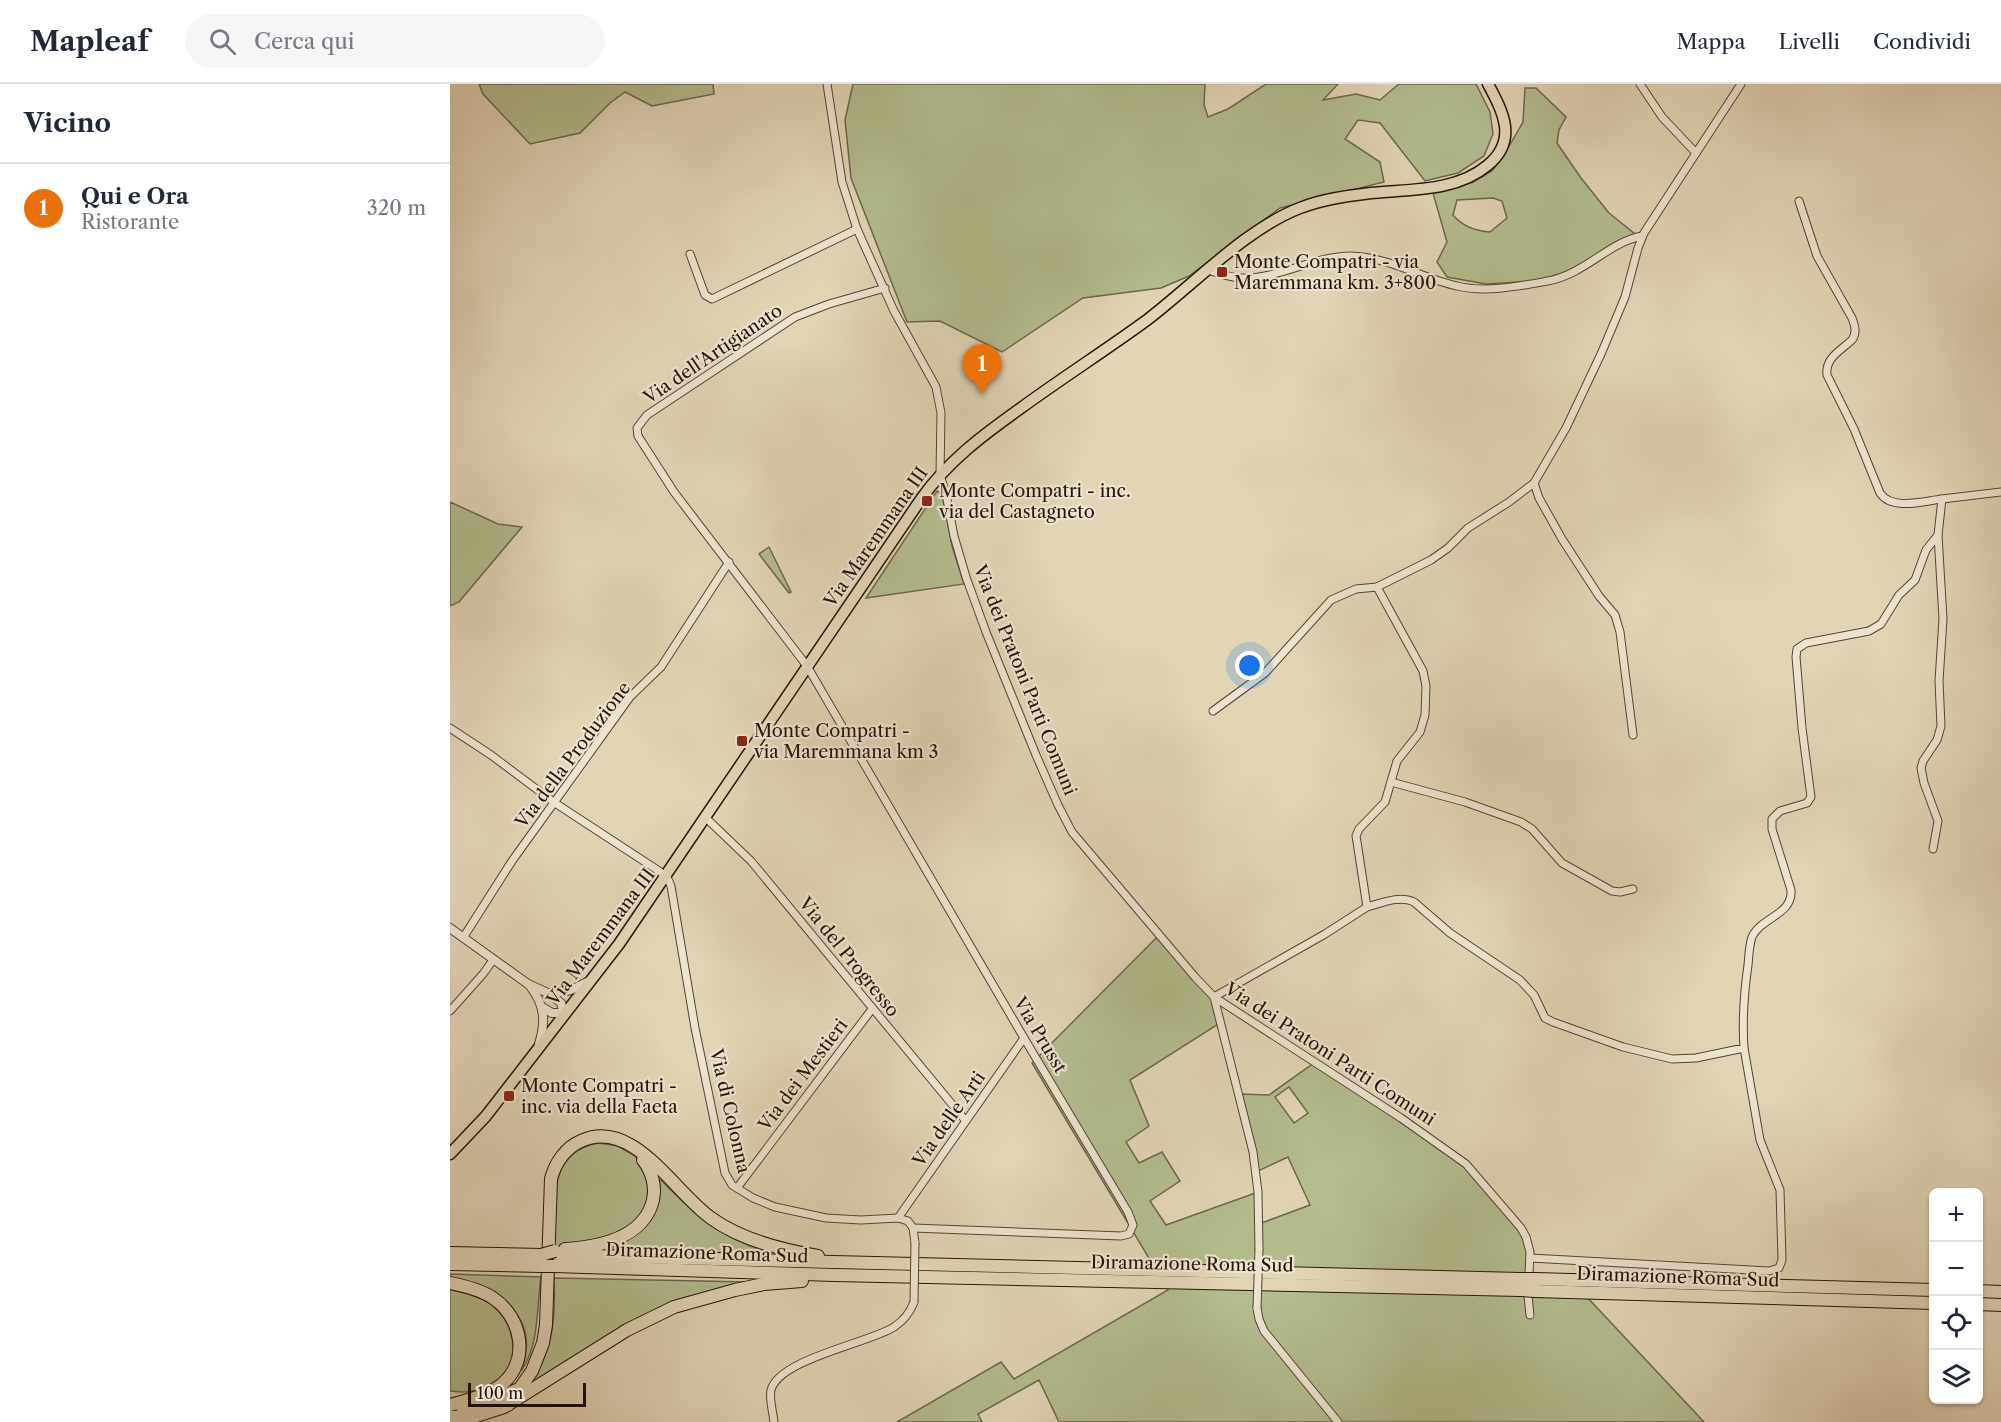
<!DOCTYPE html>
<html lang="it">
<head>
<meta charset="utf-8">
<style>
	:root { --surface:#fff; --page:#f6f6f7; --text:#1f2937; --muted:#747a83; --line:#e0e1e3; --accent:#111827 }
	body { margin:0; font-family:"Libre Caslon Text",serif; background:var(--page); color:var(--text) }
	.controls { position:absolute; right:18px; bottom:18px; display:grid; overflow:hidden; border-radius:9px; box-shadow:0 2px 4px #0004 }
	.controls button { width:54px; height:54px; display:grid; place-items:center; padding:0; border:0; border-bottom:2px solid var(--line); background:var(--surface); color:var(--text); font:30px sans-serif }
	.scale { position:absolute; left:18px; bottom:15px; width:118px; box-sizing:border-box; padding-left:6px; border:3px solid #251409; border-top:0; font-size:16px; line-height:21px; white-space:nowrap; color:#251409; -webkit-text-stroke:4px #ece4d0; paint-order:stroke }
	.you { position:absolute; left:800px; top:582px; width:21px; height:21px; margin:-15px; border:4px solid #fff; border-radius:50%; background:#1a73e8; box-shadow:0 0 0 9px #1a73e833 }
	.badge { display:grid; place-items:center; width:39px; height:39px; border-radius:50%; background:var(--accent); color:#fff; font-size:20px; font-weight:700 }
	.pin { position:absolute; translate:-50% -50px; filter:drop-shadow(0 2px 3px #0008) }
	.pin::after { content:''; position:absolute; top:32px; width:21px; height:18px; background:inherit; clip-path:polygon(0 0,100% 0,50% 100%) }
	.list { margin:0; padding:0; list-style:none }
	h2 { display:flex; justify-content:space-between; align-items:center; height:78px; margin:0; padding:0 24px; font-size:26px }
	h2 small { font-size:20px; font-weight:400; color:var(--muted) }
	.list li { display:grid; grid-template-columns:39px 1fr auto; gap:18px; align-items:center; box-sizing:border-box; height:90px; padding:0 24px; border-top:2px solid var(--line) }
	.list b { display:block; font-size:22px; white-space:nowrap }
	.list p { margin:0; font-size:20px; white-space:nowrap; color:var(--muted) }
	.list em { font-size:20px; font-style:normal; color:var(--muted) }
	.icon { flex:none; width:33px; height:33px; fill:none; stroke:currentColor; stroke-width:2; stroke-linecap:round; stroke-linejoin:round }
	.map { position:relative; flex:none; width:1551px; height:1338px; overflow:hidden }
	header { display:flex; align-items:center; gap:36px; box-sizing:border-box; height:84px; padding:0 30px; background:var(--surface); border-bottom:2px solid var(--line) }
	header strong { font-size:28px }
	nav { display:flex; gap:33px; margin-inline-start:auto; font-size:21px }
	.search { width:420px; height:54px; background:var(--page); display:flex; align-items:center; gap:15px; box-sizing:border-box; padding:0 21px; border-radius:33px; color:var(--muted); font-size:22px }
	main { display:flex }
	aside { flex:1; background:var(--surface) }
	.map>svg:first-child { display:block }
</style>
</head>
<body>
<header>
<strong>Mapleaf</strong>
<div class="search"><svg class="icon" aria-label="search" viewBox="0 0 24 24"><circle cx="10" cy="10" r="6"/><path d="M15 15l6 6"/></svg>Cerca qui</div>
<nav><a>Mappa</a><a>Livelli</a><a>Condividi</a></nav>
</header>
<main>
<aside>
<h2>Vicino<small></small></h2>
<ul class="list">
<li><span class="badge" style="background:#e8710a">1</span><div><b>Qui e Ora</b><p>Ristorante</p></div><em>320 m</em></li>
</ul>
</aside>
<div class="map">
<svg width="1551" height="1338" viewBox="0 0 1551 1338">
	<rect width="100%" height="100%" fill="#e1d5b6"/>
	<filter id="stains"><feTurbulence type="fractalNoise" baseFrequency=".00333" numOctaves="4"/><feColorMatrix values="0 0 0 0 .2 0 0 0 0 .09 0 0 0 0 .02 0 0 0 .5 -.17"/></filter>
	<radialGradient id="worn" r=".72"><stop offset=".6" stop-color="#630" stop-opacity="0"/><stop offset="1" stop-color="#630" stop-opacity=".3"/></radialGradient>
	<!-- green -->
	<g fill="#b3bd8e" stroke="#6c684c" stroke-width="1.5" fill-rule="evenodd">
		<path d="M 29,0 L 263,0 L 264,10 L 202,22 L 175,8 L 160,19 L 130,49 L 80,60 L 33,10 Z"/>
		<path d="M 403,0 L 755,0 L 754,21 L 758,33 L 778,25 L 816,0 L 888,0 L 873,16 L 906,10 L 930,16 L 949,0 L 1026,0 L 1040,28 L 1043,50 L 1034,72 L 1008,89 L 975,97 L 930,39 L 908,36 L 895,55 L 930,78 L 934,98 L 830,124 L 739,192 L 711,204 L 633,214 L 552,268 L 490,237 L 457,238 L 401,94 L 395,36 Z"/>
		<path d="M 1075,4 L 1086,4 L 1116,33 L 1109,46 L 1107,59 L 1131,94 L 1159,129 L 1185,150 L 1160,166 L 1119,189 L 1083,197 L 1036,200 L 997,193 L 987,178 L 997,158 L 983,109 L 1023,98 L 1042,87 L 1054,71 L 1073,38 ZM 1043,114 L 1052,117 L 1057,134 L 1040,148 C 1025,147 1013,143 1003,131 L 1007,116 Z"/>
		<path d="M 487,407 L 492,410 L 502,462 L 514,500 L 416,514 Z"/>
		<path d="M 0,418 L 48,440 L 72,443 L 9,518 L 0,522 Z"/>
		<path d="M 319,463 L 341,508 L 339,509 L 309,470 Z"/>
		<path d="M 709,851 L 764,913 L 770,939 L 680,996 L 699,1042 L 676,1058 L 689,1079 L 712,1068 L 730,1097 L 700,1117 L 716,1141 L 808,1108 L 809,1140 L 860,1121 L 838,1073 L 806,1088 L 789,1010 L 819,1011 L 864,979 L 1005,1071 L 1071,1144 L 1085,1195 L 1121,1196 L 1254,1338 L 609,1338 L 589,1296 L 528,1330 L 532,1338 L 447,1338 L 551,1278 L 564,1295 L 718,1206 L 582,979 ZM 839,1003 L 858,1029 L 844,1039 L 825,1013 Z"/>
		<path d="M 149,1059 L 168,1062 L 185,1072 L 191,1080 L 196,1087 L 199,1106 L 194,1129 L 169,1152 L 109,1163 L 104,1162 C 105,1121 96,1068 149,1059 Z"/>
		<path d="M 211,1096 C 242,1128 272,1155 315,1167 L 316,1170 L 154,1165 L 181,1154 L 208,1097 Z"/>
		<path d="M 0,1190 L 91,1193 C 86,1225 90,1260 71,1287 C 81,1259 78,1240 57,1218 L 0,1195 Z"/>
		<path d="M 104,1194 L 300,1198 L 257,1209 L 79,1301 C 103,1270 106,1232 104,1194 Z"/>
		<path d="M 0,1204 C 14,1208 31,1212 43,1222 C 76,1251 67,1299 23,1307 C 15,1309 8,1308 0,1307 Z"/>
	</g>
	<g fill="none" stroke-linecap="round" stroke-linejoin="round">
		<!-- minor casing -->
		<g stroke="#544434" stroke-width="9">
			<g id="minor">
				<path d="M 377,0 L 392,98 L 407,145 L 444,227 L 486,303 L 491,329 L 490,391 L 496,410 L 504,452 L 516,493 L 536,548 L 586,671 L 608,721 L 622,748 L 745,893 L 764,913 L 951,1034 L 1016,1080 L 1071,1144 L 1076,1153 L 1080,1168 L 1078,1212 L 1080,1231"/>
				<path d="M 1190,0 L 1212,33 L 1246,69"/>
				<path d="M 240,170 L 255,211 L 262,215 L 407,145"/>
				<path d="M 758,186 C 768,189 779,193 789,194 C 828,196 863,172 901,172 C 939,173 971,194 1007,202 C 1035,209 1070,202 1098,197 C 1135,190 1159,158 1192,152"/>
				<path d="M 435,204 L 379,220 L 345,233 L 197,331 L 187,344 L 188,352 L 224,408 L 357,582 L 574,954 L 678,1128 L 683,1141 L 679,1150 L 671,1152 L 463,1144"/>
				<path d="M 1084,399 L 1089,414 L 1112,455 L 1149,512 L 1165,531 L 1170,548 L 1183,651"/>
				<path d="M 1492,415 L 1551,408"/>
				<path d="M 763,627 L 815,589 L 881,516 L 906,505 L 927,503 L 981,476 L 998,464 L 1018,444 L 1059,418 L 1084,399 L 1116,344 L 1151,270 L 1175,213 L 1188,164 L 1194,149 L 1291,0"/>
				<path d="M 0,644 L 41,671 L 105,719 L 209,787 L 217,793 L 221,802 L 245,944 L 275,1089 L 282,1101 L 303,1114 L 325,1123 L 376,1134 L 411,1136 L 448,1134 L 458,1137 L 463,1144 L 465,1159"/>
				<path d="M 941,698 L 1015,718 L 1071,738 L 1082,745 L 1112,779 L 1162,807 L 1170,808 L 1183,805"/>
				<path d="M 256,734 L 301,777 L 515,1036"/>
				<path d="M 1483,765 L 1488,737 L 1474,699 L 1471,684 L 1473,677 L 1487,656 L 1491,642 L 1489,597 L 1493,535 L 1488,451"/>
				<path d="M 917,823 C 932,819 949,811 964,818 L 1000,849 L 1070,896 L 1084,911 L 1095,934 L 1103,938 L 1173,963 L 1222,975 L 1246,974 L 1294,964 C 1292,935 1294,909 1298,881 C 1299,872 1299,862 1302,853 C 1311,833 1343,831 1341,806 L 1322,745 L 1322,735 L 1330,727 L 1357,719 L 1361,713 L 1352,644 L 1346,573 L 1347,565 L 1356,559 L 1419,547 L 1431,540 L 1449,511 L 1465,496 L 1476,466 L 1488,451 L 1492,415 C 1474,417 1442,427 1430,409 L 1404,345 L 1377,291 C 1375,274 1390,267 1402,256 C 1407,249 1405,242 1402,234 L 1367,172 L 1349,117"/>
				<path d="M 13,854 L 62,777 L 180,613 L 211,583 L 279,478"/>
				<path d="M 764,913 L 875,850 L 917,823 L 907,758 L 906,752 L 909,745 L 935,718 L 947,677 L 970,648 L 975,631 L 976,602 L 973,587 L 927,503"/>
				<path d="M 764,913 L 803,1068 L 808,1108 L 809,1165"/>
				<path d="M 0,927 L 33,890 L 43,876"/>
				<path d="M 287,1104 L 422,925"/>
				<path d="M 448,1134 L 574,954"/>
				<path d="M 1080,1174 L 1319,1187 L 1329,1184 L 1332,1176 L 1330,1106 L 1310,1056 L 1294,964"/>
				<path d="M 807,1224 L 809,1235 L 814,1247 L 888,1338"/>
				<path d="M 324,1338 C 323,1328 319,1315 321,1306 C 329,1275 419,1259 444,1243 C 453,1237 460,1229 464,1218"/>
			</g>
		</g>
		<!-- tertiary casing -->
		<g stroke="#544434" stroke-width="10">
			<g id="tertiary">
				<path d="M 0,844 L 78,900 L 100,910 L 111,919 L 114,929 L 102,929 L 92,923"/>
				<path d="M 80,902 C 95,921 96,938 89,960"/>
				<path d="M 100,910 L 121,906 L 139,897"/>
			</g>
		</g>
		<!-- primary casing -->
		<g stroke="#251409" stroke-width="13">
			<path id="primary" d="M 0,1070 L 36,1032 L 169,860 L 471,415 C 498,377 533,351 571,324 C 612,294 656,266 697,236 C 743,201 797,144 850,124 C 873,115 897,112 921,109 C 961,105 1006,108 1038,81 C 1068,56 1053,28 1038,0"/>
		</g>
		<!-- motorway casing -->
		<g stroke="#251409" stroke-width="14">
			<g id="motorway">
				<path d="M 115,1165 C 148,1163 194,1154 203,1116 C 206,1101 202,1088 193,1076"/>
				<path d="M 0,1169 L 91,1171"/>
				<path d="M 105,1171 L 1070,1195"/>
				<path d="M 0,1180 L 91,1182"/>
				<path d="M 104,1182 L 385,1191 L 1071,1206"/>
				<path d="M 1085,1195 L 1484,1206"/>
				<path d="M 0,1199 C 15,1202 31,1206 43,1214 C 73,1234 80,1278 51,1301 C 37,1312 17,1316 0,1321"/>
				<path d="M 1085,1207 L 1484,1219"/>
				<path d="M 1528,1207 L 1551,1208"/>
				<path d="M 1528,1220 L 1551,1221"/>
				<path d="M 58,1321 L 82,1287 L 93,1259 L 96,1241 L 101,1095 C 105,1079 115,1064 131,1057 C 183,1033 224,1108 261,1134 C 291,1156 332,1166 368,1172"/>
				<path d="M 12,1323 L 40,1319 L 66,1306"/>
				<path d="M 0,1333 L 26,1332 L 54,1323 L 177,1246 L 224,1223 L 285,1206 L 314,1200 L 352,1197"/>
			</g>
		</g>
		<!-- minor -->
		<use href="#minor" stroke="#ece4d0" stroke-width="7"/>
		<!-- tertiary -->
		<use href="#tertiary" stroke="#ece4d0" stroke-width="8"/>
		<!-- primary -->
		<use href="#primary" stroke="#e1d5b6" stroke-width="10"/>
		<!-- motorway -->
		<use href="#motorway" stroke="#e1d5b6" stroke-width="12"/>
		<!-- minor-bridge casing -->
		<g stroke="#544434" stroke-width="9" stroke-linecap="butt">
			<g id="minor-bridge">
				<path d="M 464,1218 L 465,1159"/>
				<path d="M 807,1224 L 809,1165"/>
			</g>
		</g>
		<!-- motorway-bridge casing -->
		<g stroke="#251409" stroke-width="14" stroke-linecap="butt">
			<g id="motorway-bridge">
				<path d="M 91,1171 L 105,1167"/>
				<path d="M 91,1182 L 104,1182"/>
				<path d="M 1070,1195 L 1085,1195"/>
				<path d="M 1071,1206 L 1085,1207"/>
			</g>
		</g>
		<!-- minor-bridge -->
		<use href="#minor-bridge" stroke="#ece4d0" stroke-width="7"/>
		<!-- motorway-bridge -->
		<use href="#motorway-bridge" stroke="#e1d5b6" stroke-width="12"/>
	</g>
	<!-- markers -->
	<g fill="#8f2418" stroke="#ece4d0" stroke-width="2">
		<rect x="766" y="182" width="12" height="12" rx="3"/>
		<rect x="471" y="411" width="12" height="12" rx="3"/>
		<rect x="286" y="651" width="12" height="12" rx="3"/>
		<rect x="53" y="1006" width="12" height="12" rx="3"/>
	</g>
	<g text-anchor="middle" stroke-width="4.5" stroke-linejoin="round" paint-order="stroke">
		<!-- poi labels -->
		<g font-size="18" fill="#251409" stroke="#ece4d0" text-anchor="start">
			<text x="784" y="184">Monte Compatri - via<tspan x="784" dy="21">Maremmana km. 3+800</tspan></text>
			<text x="489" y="413">Monte Compatri - inc.<tspan x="489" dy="21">via del Castagneto</tspan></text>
			<text x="304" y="653">Monte Compatri -<tspan x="304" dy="21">via Maremmana km 3</tspan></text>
			<text x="71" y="1008">Monte Compatri -<tspan x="71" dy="21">inc. via della Faeta</tspan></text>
		</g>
		<!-- street labels -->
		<g font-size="18" fill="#251409" stroke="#ece4d0">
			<text transform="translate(263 270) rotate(-34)" y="6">Via dell'Artigianato</text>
			<text transform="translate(426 453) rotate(-55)" y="6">Via Maremmana III</text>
			<text transform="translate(575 596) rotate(68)" y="6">Via dei Pratoni Parti Comuni</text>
			<text transform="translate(123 671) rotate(-53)" y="6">Via della Produzione</text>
			<text transform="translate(151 853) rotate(-53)" y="6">Via Maremmana III</text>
			<text transform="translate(399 873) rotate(51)" y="6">Via del Progresso</text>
			<text transform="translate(590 951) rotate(59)" y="6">Via Prusst</text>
			<text transform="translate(880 970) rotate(33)" y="6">Via dei Pratoni Parti Comuni</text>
			<text transform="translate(353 991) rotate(-53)" y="6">Via dei Mestieri</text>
			<text transform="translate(280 1027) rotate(77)" y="6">Via di Colonna</text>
			<text transform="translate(499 1035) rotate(-55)" y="6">Via delle Arti</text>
			<text transform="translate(257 1169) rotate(2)" y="6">Diramazione Roma Sud</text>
			<text transform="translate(742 1180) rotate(1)" y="6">Diramazione Roma Sud</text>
			<text transform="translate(1228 1193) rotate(2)" y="6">Diramazione Roma Sud</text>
		</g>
	</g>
	<rect width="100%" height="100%" filter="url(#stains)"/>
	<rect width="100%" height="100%" fill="url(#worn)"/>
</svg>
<div class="controls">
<button>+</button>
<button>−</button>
<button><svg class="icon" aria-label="locate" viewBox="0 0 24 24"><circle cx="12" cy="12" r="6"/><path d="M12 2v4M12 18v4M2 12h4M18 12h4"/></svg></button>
<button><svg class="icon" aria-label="layers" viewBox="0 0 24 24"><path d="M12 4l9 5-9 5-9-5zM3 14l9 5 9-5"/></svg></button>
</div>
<div class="scale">100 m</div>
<div class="you"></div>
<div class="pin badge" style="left:532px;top:310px;background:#e8710a">1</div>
</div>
</main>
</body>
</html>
